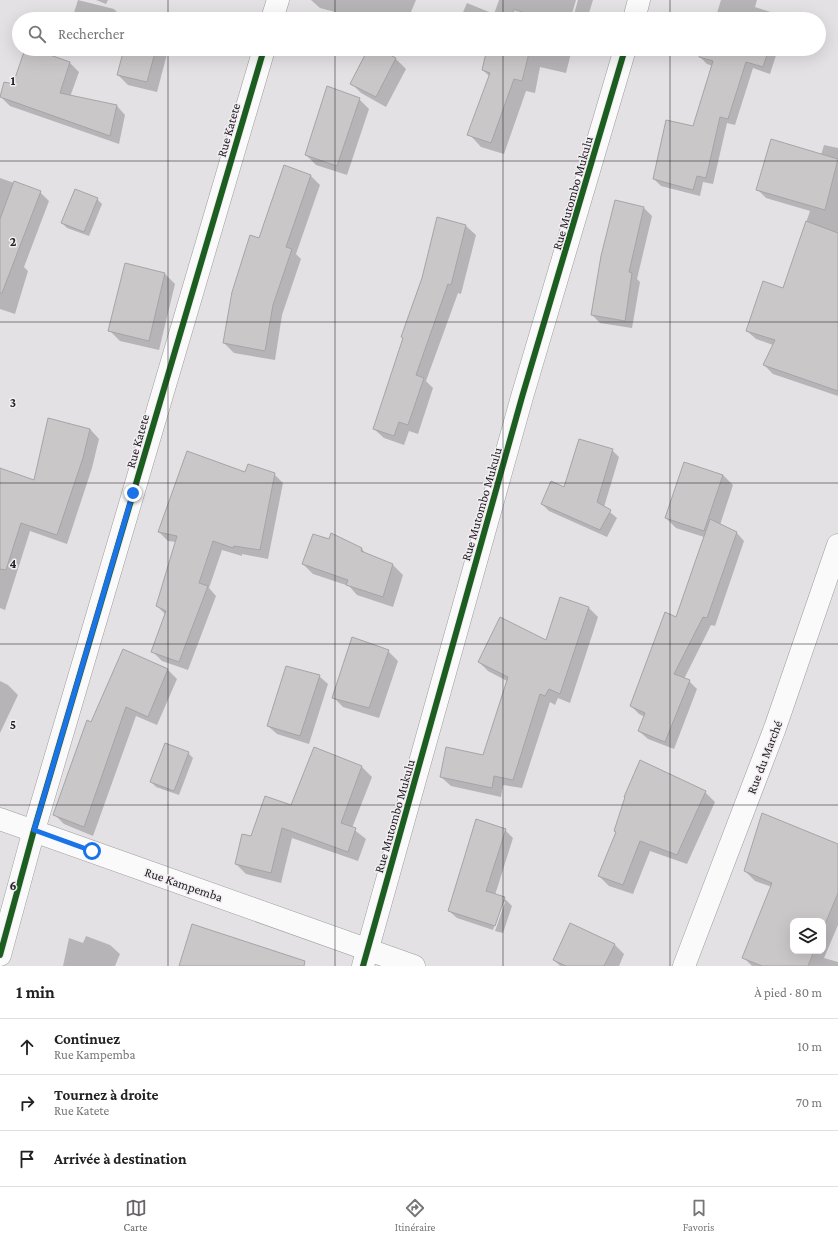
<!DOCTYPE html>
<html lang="fr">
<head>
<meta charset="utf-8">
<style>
	:root { --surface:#fff; --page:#f2f2f2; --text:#222; --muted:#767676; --line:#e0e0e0; --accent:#676567 }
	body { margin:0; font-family:"Crimson Pro",serif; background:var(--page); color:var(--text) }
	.controls { position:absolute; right:12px; bottom:12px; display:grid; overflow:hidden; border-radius:8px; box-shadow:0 4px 16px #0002 }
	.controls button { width:36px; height:36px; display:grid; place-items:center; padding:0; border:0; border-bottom:1px solid var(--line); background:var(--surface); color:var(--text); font:20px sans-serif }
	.stop { position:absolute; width:12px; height:12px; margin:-9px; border:3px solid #1a73e8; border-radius:50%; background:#fff }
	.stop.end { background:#1a73e8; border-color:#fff; box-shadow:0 1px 4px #0008 }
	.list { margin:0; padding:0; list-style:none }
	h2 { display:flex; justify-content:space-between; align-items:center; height:52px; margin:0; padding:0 16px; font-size:17px }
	h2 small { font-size:13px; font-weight:400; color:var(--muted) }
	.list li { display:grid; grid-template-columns:26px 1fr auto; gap:12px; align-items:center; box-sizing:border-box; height:56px; padding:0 16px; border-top:1px solid var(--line) }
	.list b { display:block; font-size:15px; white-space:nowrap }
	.list p { margin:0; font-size:13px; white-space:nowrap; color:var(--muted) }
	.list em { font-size:13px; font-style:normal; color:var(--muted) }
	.icon { flex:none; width:22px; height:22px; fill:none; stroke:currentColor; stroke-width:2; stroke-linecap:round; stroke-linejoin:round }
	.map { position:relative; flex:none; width:838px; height:966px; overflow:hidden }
	.search { position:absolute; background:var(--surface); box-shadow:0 4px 16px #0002; left:12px; right:12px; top:12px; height:44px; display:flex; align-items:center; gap:10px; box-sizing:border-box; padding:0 14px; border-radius:22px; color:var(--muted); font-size:15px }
	.sheet { height:220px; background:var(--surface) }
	nav { display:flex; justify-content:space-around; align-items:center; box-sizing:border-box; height:56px; border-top:1px solid var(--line); background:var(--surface); font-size:11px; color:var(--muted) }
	nav a { display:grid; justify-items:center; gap:2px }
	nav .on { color:var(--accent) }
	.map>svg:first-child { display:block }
</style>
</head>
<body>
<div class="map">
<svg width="838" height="966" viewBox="0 0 838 966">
	<rect width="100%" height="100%" fill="#e4e1e4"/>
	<!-- shadow -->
	<g fill="#0003" fill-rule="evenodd">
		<path d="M 78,0 L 114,9 L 124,19 L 72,19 Z"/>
		<path d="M 96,0 L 108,0 L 106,4 Z"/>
		<path d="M 311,0 L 416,0 L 408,19 L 361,19 L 320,8 Z"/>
		<path d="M 499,0 L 576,0 L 571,17 L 573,18 L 578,0 L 593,0 L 587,19 L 460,19 L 467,3 L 494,14 Z"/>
		<path d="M 721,0 L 757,0 L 755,7 L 780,15 L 784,19 L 709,19 L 716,16 Z"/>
		<path d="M 26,49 L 70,63 L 79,72 L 70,97 L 117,106 L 125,115 L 119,144 L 10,106 L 1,97 L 14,85 Z"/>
		<path d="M 90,49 L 115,49 L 113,56 Z"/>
		<path d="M 125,49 L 163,49 L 167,54 L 157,92 L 128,85 L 118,75 Z"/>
		<path d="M 369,49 L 376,49 L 396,59 L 406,69 L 386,107 L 361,93 L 351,83 Z"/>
		<path d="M 476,49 L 572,49 L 566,73 L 540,67 L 535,93 L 526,91 L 504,154 L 481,147 L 469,134 L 490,77 L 483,70 L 487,53 Z"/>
		<path d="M 702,49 L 778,49 L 770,74 L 753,68 L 735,125 L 727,123 L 713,184 L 703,182 L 700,196 L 661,186 L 654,179 L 694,127 L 713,66 L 707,64 L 700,57 Z"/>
		<path d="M 359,99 L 369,109 L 347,175 L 316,165 L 306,155 Z"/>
		<path d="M 824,145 L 838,148 L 838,396 L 773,374 L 764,365 L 773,345 L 756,339 L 747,331 L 783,289 L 810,211 L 766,198 L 757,189 L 821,155 Z"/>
		<path d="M 310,175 L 320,185 L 296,254 L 301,259 L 282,315 L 275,360 L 234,353 L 224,343 L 259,239 Z"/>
		<path d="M 0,178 L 40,192 L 49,201 L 24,267 L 28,271 L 15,314 L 0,309 Z"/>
		<path d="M 97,199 L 102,204 L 89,236 L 67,228 L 62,223 Z"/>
		<path d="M 644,208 L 652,216 L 637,279 L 640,282 L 632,328 L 600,323 L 592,315 Z"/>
		<path d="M 438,219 L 466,226 L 476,235 L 461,294 L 458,293 L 426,381 L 433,388 L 418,434 L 409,431 L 404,445 L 384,438 L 374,429 L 423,279 Z"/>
		<path d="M 126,264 L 165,274 L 175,284 L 159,350 L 120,341 L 110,331 Z"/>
		<path d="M 90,429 L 99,439 L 92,468 L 67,544 L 30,531 L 5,610 L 0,608 L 0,469 L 34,482 Z"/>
		<path d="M 612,450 L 619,457 L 604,507 L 617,518 L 607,537 L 549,511 L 542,504 L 565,489 Z"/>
		<path d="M 245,473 L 274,474 L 283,483 L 268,559 L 242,554 L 242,556 L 222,550 L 209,588 L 216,596 L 188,670 L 162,661 L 153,652 L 166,615 L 157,606 L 176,542 L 168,541 L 159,532 Z"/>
		<path d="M 723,475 L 733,485 L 720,525 L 736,532 L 744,541 L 715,626 L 711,625 L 684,679 L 689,681 L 697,689 L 674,749 L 648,739 L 639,731 L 645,717 L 639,714 L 631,706 L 677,618 L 704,537 L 676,528 L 666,518 Z"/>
		<path d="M 332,534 L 362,549 L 366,554 L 393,565 L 403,575 L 393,607 L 357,595 L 349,586 L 313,574 L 303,564 L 329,541 Z"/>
		<path d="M 561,599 L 589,608 L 598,617 L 570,703 L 558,698 L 555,705 L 550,702 L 522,788 L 503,785 L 501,797 L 451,786 L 441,777 L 484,756 L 507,681 L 488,671 L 479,662 L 547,641 Z"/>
		<path d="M 123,650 L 168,670 L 177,679 L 157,725 L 136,716 L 93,836 L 64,824 L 55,815 Z"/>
		<path d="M 388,651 L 398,661 L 379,718 L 343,707 L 333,697 Z"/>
		<path d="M 319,676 L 328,684 L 309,744 L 277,734 L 268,726 Z"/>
		<path d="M 0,681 L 8,685 L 18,695 L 0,733 Z"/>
		<path d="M 315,749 L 362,767 L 372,777 L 352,828 L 366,839 L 358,861 L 292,838 L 281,883 L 246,874 L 236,864 L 252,837 L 292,806 Z"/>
		<path d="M 188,753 L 193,758 L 179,795 L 156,787 L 151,782 Z"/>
		<path d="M 705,792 L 715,802 L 687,864 L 650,851 L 633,894 L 609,886 L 599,876 L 616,833 L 615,831 Z"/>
		<path d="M 505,830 L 513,838 L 495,895 L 504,898 L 512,906 L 503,933 L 495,931 L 505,902 L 502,902 L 493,930 L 457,918 L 449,911 Z"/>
		<path d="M 838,845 L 838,925 L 824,958 L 838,962 L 838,966 L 752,966 L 744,958 L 772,887 L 755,881 L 745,871 ZM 793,921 L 823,921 L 823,951 L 793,951 Z"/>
		<path d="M 86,936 L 110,945 L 120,954 L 115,966 L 63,966 L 69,938 L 83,943 Z"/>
		<path d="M 614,944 L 624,954 L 619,966 L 560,966 L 554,960 Z"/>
	</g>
	<!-- building -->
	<g fill="#c9c7c8" stroke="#a6a4a6">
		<path d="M 514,9 L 535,17 L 534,19 L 510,19 Z"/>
		<path d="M 709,13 L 734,19 L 708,19 Z"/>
		<path d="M 25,49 L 33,49 L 70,62 L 60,93 L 117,105 L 110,136 L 0,97 L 4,82 L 13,84 Z"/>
		<path d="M 124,49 L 156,49 L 147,82 L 117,75 Z"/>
		<path d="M 368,49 L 378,49 L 396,58 L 376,97 L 350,84 Z"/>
		<path d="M 487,49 L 530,49 L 522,81 L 514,79 L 491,143 L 467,135 L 490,73 L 482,70 Z"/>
		<path d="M 701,49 L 769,49 L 763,67 L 746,62 L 728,119 L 720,117 L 706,178 L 697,176 L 693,190 L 653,179 L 666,120 L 693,126 L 713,61 L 699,57 Z"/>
		<path d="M 327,86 L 360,98 L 337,166 L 305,155 Z"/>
		<path d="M 771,139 L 838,159 L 825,210 L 756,190 Z"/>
		<path d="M 284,165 L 311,175 L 286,247 L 292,249 L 273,305 L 265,351 L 223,343 L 232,292 L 250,235 L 259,238 Z"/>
		<path d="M 14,181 L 41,191 L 2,293 L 0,293 L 0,219 Z"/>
		<path d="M 75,189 L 98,198 L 84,232 L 61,223 Z"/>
		<path d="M 615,200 L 644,207 L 629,272 L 632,273 L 625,321 L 591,315 L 601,256 Z"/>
		<path d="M 437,217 L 466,225 L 451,285 L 448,284 L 416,375 L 424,378 L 408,425 L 399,422 L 394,436 L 373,429 L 403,338 L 401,337 L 422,278 Z"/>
		<path d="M 806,221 L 838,233 L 838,391 L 763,365 L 775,340 L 746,331 L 763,281 L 783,288 Z"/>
		<path d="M 125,263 L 165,273 L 149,341 L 108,331 Z"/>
		<path d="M 48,418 L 90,429 L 83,458 L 57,535 L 21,523 L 6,570 L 0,569 L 0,468 L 34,480 Z"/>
		<path d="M 579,439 L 613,449 L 597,502 L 611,510 L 600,530 L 541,504 L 551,481 L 564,487 Z"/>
		<path d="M 187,451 L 245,472 L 248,464 L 275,473 L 260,550 L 234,546 L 233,548 L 213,541 L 199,583 L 208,586 L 179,662 L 151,652 L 166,611 L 156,606 L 177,536 L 158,532 Z"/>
		<path d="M 684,462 L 723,475 L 704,531 L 665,518 Z"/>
		<path d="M 710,519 L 737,532 L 707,618 L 703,617 L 674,674 L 690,680 L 665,742 L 638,731 L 645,713 L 630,706 L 665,612 L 676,617 Z"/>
		<path d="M 331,533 L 362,548 L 361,551 L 393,564 L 383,597 L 346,585 L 348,580 L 302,564 L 313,534 L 329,539 Z"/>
		<path d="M 560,597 L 589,607 L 560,694 L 549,689 L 545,696 L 540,694 L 513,780 L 494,776 L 492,788 L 440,777 L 446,747 L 483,755 L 508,677 L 478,662 L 500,617 L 546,640 Z"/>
		<path d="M 352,637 L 389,650 L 369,708 L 332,698 Z"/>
		<path d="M 123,649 L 168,669 L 148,717 L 126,707 L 84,827 L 53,815 L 87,720 L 91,722 Z"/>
		<path d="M 286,666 L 320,675 L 300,736 L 267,726 Z"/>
		<path d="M 165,743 L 189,752 L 174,791 L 150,782 Z"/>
		<path d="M 314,747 L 362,766 L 341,823 L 356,828 L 348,852 L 282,828 L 271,873 L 235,864 L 242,834 L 251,836 L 265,796 L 291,805 Z"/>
		<path d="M 640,760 L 706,791 L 677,855 L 640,841 L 623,885 L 598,876 L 616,832 L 614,831 L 625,797 L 624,797 Z"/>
		<path d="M 762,813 L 838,844 L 838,893 L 823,929 L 823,921 L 793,921 L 793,951 L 814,951 L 808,966 L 762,966 L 742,958 L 772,883 L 744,871 Z"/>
		<path d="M 476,819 L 506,829 L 486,891 L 505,897 L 495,926 L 448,911 Z"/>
		<path d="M 570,923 L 615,944 L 604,966 L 566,966 L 553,960 Z"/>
		<path d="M 192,924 L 305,961 L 304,966 L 179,966 Z"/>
	</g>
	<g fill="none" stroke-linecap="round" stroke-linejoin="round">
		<!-- minor casing -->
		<g stroke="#9c9b9d" stroke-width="23">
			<g id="minor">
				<path d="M 272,19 L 278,0"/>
				<path d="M 634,19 L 639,0"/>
				<path d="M 0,819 L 414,966"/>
				<path d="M 0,955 L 34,830 L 264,49"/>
				<path d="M 363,966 L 522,397 L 625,49"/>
				<path d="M 684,966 L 775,728 L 838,545"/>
			</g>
		</g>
		<!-- minor -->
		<use href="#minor" stroke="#fbfafb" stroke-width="22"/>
		<!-- cycleway casing -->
		<g stroke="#f2edf2" stroke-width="8">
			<g id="cycleway">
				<path d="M 0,955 L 34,830 L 264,49"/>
				<path d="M 363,966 L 522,397 L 625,49"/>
			</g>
		</g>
		<!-- cycleway -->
		<use href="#cycleway" stroke="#1b5e20" stroke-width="6"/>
	</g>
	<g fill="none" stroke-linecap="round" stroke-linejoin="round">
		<!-- route -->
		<path stroke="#1a73e8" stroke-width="5" d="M 92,851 L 34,830 L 133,493"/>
	</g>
	<!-- grid -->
	<path fill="none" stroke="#232224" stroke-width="1" stroke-opacity="0.55" d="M 168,0 L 168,19M 335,0 L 335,19M 503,0 L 503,19M 670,0 L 670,19M 168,49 L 168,966M 335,49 L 335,966M 503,49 L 503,966M 670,49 L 670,966M 0,161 L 838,161M 0,322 L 838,322M 0,483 L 838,483M 0,644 L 838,644M 0,805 L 838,805"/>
	<g text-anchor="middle" stroke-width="3" stroke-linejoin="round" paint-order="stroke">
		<!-- street labels -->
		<g font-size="13" fill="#232224" stroke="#f2edf2">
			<text transform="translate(228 130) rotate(-74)" y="5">Rue Katete</text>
			<text transform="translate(572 193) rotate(-74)" y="5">Rue Mutombo Mukulu</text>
			<text transform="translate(137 441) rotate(-74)" y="5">Rue Katete</text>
			<text transform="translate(481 504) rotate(-74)" y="5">Rue Mutombo Mukulu</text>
			<text transform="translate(764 757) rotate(-69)" y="5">Rue du Marché</text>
			<text transform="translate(394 816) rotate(-74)" y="5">Rue Mutombo Mukulu</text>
			<text transform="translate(184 884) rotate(19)" y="5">Rue Kampemba</text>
		</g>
	</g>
	<g font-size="13" text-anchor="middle" font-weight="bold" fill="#232224" stroke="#f2edf2" stroke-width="3" stroke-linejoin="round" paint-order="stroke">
		<text x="13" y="85">1</text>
		<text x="13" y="246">2</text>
		<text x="13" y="407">3</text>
		<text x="13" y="568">4</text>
		<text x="13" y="729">5</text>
		<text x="13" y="890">6</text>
	</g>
</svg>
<div class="controls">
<button><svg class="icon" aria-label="layers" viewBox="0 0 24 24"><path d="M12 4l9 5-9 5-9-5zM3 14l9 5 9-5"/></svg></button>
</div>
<div class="stop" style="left:92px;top:851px"></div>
<div class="stop end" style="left:133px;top:493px"></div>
<div class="search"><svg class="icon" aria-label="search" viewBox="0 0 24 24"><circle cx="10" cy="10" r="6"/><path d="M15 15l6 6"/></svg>Rechercher</div>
</div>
<section class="sheet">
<h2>1 min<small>À pied · 80 m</small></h2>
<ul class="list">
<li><svg class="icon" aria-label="ahead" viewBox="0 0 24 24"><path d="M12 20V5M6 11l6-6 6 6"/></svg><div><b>Continuez</b><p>Rue Kampemba</p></div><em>10 m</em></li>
<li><svg class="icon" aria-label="right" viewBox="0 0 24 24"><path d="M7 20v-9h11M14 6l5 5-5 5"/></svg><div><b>Tournez à droite</b><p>Rue Katete</p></div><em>70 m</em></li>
<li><svg class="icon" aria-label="arrive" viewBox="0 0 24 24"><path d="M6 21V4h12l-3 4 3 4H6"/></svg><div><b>Arrivée à destination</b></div></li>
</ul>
</section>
<nav>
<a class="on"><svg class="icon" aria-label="map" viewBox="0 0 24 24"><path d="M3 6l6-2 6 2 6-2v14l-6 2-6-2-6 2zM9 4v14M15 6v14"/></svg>Carte</a>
<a><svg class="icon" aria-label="directions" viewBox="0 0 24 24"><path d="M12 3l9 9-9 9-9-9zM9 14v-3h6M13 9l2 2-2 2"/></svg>Itinéraire</a>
<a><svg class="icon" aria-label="saved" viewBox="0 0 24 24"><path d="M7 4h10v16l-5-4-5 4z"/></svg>Favoris</a>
</nav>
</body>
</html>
